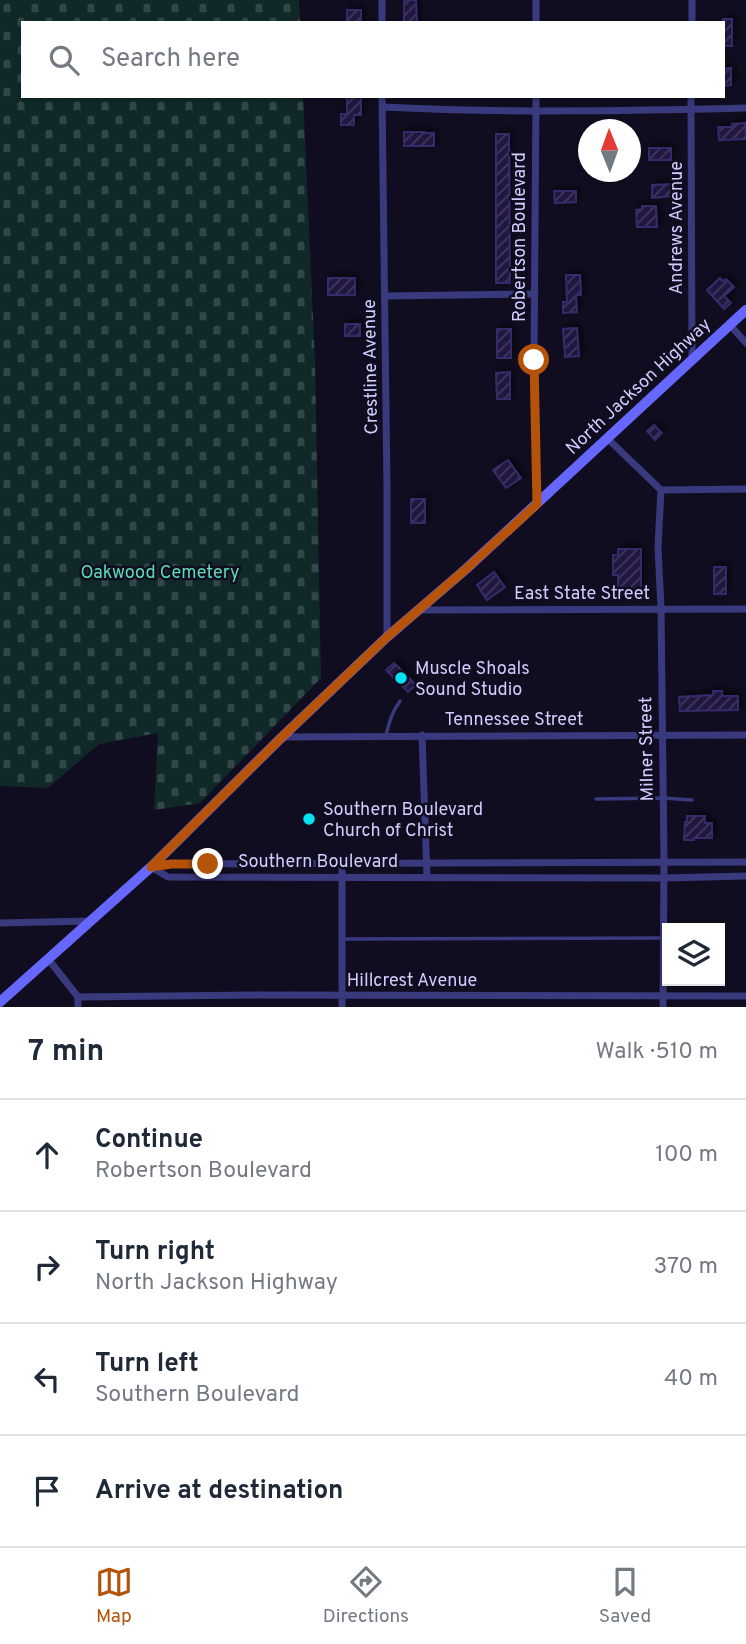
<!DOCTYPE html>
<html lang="en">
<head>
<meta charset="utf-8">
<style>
	:root { --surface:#fff; --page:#f2f2f3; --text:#1f2937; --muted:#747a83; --line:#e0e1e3; --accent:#b45309 }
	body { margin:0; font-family:Overpass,sans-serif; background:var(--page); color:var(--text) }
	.controls { position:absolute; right:21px; bottom:21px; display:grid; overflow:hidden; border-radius:0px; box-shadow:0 2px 5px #0004 }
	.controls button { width:63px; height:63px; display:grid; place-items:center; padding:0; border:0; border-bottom:2px solid var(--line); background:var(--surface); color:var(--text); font:35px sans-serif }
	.compass { position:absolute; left:578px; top:119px; width:63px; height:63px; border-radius:50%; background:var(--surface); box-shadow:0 2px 5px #0004; rotate:359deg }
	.stop { position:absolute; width:21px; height:21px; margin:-16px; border:5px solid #b45309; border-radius:50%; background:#fff }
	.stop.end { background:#b45309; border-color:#fff; box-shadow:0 2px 7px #0008 }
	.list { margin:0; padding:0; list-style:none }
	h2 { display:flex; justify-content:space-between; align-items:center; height:91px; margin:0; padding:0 28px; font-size:30px }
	h2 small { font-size:23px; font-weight:400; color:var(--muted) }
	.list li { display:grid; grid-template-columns:46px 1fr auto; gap:21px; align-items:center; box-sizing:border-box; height:112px; padding:0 28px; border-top:2px solid var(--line) }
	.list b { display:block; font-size:26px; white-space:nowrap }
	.list p { margin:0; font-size:23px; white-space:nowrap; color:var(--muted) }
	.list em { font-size:23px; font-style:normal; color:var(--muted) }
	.icon { flex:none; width:38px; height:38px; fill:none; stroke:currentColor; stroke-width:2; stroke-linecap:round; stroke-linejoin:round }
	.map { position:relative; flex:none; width:746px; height:1007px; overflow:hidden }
	.search { position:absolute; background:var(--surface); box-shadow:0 2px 5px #0004; left:21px; right:21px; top:21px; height:77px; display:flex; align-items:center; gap:18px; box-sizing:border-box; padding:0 24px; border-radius:0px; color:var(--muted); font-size:26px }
	.sheet { height:539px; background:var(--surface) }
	nav { display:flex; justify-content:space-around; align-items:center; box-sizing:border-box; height:98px; border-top:2px solid var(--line); background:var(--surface); font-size:19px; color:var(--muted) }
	nav a { display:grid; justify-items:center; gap:4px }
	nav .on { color:var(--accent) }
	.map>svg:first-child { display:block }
</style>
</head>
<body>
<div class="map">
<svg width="746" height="1007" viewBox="0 0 746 1007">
	<defs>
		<pattern id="cemetery-stones" width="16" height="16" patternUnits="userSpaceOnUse" patternTransform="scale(1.75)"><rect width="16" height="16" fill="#102928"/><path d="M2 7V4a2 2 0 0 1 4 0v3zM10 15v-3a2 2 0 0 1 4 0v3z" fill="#324748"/></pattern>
		<pattern id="building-hatch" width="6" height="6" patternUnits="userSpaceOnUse" patternTransform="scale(1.75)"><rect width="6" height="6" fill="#201940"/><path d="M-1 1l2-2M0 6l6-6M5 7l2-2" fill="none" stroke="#3f395d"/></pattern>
		<filter id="shadow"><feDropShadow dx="3" dy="-3" stdDeviation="3.5" flood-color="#0009"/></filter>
	</defs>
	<rect width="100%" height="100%" fill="#100d20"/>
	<!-- cemetery -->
	<path fill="url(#cemetery-stones)" d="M 0,0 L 299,0 L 300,23 L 23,23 L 23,96 L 303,96 L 315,361 L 321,678 L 200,803 L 154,810 L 158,733 L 99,744 L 48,788 L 0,786 Z"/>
	<!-- building -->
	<g fill="url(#building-hatch)" stroke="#362c6c" stroke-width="2" filter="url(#shadow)">
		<path d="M 404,0 L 416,0 L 417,23 L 404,23 Z"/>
		<rect x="347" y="10" width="14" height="13"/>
		<rect x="723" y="19" width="9" height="27"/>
		<path d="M 731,68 L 731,85 L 723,86 L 723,69 Z"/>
		<path d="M 347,96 L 361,96 L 361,115 L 354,115 L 354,125 L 341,125 L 341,114 L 347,114 Z"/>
		<path d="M 745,123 L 746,139 L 719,140 L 718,127 L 733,127 L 732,124 Z"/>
		<path d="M 404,132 L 425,132 L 425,133 L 434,133 L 434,146 L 404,146 Z"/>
		<path d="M 496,134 L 509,134 L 510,283 L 496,283 Z"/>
		<rect x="649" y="148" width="22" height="12"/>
		<path d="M 674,184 L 674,196 L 652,198 L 652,185 Z"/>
		<path d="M 554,191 L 576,191 L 576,202 L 555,203 Z"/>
		<path d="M 642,206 L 656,206 L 657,227 L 637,227 L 636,210 L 642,209 Z"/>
		<path d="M 566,275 L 580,275 L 581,295 L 576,295 L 577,312 L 563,313 L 563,302 L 567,302 Z"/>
		<rect x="328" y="278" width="27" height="17"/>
		<path d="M 720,278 L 723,281 L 726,279 L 734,287 L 724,296 L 731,303 L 724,309 L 707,290 Z"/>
		<rect x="345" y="324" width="15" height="12"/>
		<path d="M 577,328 L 579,356 L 565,357 L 563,329 Z"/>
		<rect x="497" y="329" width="14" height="29"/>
		<path d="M 510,372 L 510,399 L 497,399 L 496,373 Z"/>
		<path d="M 654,425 L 662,433 L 655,440 L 647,431 Z"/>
		<path d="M 508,460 L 521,478 L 506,488 L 493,470 Z"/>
		<rect x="411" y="499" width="14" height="24"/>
		<path d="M 618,549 L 641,549 L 641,595 L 618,595 L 618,575 L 613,575 L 613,555 L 618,555 Z"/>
		<rect x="714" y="567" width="12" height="27"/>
		<path d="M 494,572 L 505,587 L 487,600 L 477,585 Z"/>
		<path d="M 394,663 L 416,685 L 408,692 L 386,670 Z"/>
		<path d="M 713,691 L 722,691 L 722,696 L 738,696 L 738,710 L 680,711 L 679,697 L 713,695 Z"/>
		<path d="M 687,816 L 705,816 L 705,823 L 712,823 L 712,838 L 694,838 L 694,840 L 684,840 L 685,822 L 687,822 Z"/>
	</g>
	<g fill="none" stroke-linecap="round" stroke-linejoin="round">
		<!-- service -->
		<g stroke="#39397e" stroke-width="3.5">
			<path d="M 386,736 C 389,722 392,712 400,701"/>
			<path d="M 596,799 L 663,798 L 692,800"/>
			<path d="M 343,939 L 663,938"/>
		</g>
		<!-- minor -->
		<g stroke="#39397e" stroke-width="7">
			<path d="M 692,0 L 692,23"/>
			<path d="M 382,23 L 382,0"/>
			<path d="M 536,23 L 536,0"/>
			<path d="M 382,96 L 387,487 L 387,637"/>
			<path d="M 536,96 L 534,361 L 537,504"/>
			<path d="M 691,96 L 692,359"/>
			<path d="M 383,107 C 503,113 625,111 746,108"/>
			<path d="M 385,296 L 535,294"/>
			<path d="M 730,325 L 746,343"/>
			<path d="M 608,439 L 661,490 L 746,489"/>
			<path d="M 661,490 L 658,547 L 661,608 L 664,861 L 663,1007"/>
			<path d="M 419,610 L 746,609"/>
			<path d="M 422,735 L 427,877"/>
			<path d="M 283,737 L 746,735"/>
			<path d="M 342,863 L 342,1007"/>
			<path d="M 151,867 L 168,877 L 664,878 L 746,876"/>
			<path d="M 152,867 L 171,864 L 746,862"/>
			<path d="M 0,923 L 90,921"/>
			<path d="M 49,960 L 78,997 L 78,1007"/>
			<path d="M 78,997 L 255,995 L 746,996"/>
		</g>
		<!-- secondary -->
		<path stroke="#6667fc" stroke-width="10" d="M 0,1002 L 151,867 L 282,737 L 387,637 L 466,569 L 746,310"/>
	</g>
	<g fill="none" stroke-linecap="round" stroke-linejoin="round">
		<!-- route -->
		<path stroke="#b45309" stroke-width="9" d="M 208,864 L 171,864 L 151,867 L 282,737 L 387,637 L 466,569 L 537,504 L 534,360"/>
	</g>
	<!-- markers -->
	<g fill="#05e2f1" stroke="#100d20" stroke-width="2.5">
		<circle cx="401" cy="678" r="7"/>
		<circle cx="309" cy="819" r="7"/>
	</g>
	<g text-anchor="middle" stroke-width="5" stroke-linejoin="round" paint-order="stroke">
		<!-- street labels -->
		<g font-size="18" fill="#d0cdfe" stroke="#100d20">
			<text transform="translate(676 228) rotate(-90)" y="6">Andrews Avenue</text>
			<text transform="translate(519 237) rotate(-90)" y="6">Robertson Boulevard</text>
			<text transform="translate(370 367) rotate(-91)" y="6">Crestline Avenue</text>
			<text transform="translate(638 386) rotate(-43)" y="6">North Jackson Highway</text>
			<text x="582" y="599">East State Street</text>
			<text x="514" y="725">Tennessee Street</text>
			<text transform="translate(646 749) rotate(-91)" y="6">Milner Street</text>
			<text x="318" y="867">Southern Boulevard</text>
			<text x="412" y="986">Hillcrest Avenue</text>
		</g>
		<!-- park labels -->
		<g font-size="18" fill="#5bdcb7" stroke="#100d20">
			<text x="160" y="578">Oakwood Cemetery</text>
		</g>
		<!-- poi labels -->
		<g font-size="18" fill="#d0cdfe" stroke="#100d20" text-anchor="start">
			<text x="415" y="674">Muscle Shoals<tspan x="415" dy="21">Sound Studio</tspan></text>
			<text x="323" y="815">Southern Boulevard<tspan x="323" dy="21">Church of Christ</tspan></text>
		</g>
	</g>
</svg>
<div class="controls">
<button><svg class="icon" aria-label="layers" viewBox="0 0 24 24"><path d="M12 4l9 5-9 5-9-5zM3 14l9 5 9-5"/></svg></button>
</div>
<svg class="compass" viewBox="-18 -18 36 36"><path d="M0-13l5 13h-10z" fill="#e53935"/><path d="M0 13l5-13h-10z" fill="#747a83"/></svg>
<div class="stop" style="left:534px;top:360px"></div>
<div class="stop end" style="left:208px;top:864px"></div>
<div class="search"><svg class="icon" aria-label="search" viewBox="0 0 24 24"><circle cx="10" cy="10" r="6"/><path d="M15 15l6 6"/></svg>Search here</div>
</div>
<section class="sheet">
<h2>7 min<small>Walk · 510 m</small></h2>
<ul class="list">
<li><svg class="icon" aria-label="ahead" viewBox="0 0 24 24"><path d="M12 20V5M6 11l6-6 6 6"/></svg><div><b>Continue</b><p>Robertson Boulevard</p></div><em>100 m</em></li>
<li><svg class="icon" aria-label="right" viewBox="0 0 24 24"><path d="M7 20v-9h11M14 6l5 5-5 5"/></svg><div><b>Turn right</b><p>North Jackson Highway</p></div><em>370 m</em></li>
<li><svg class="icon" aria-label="left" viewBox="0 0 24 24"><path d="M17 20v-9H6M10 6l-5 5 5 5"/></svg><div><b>Turn left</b><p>Southern Boulevard</p></div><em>40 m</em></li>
<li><svg class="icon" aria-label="arrive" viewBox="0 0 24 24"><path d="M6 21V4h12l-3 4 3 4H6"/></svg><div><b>Arrive at destination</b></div></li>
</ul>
</section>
<nav>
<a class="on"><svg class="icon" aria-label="map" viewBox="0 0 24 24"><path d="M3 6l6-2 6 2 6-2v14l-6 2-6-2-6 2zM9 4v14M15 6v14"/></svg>Map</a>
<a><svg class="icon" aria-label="directions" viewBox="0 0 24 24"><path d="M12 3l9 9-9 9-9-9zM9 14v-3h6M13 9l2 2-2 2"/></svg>Directions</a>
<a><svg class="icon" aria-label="saved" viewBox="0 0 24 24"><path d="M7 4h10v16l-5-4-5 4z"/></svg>Saved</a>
</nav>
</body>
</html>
